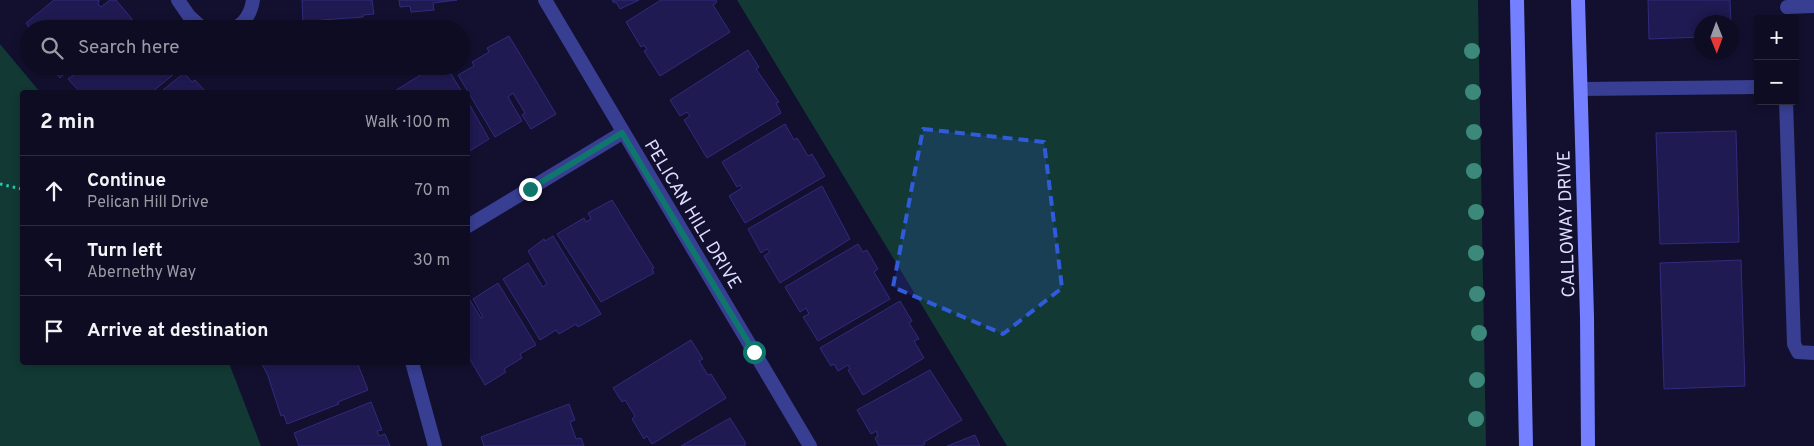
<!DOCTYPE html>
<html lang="en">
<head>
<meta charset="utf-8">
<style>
	:root { --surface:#0e0c22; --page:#1c1a2f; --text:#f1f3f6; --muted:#9b9ba5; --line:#2e2c40 }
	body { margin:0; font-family:Overpass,sans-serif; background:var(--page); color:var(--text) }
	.controls { position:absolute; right:15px; top:15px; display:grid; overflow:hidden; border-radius:5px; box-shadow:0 2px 8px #0003 }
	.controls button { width:45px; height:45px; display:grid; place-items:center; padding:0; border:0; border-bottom:1px solid var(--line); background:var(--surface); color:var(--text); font:25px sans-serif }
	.compass { position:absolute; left:1694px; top:15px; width:45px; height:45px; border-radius:50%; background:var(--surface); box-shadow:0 2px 8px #0003; rotate:179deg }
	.stop { position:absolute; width:15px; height:15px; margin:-11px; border:4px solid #0f766e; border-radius:50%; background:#fff }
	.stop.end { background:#0f766e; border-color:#fff; box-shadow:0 1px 5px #0008 }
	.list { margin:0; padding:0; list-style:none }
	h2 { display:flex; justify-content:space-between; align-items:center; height:65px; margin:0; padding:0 20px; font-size:21px }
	h2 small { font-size:16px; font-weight:400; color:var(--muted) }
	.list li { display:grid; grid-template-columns:32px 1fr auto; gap:15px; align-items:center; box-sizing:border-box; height:70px; padding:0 20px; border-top:1px solid var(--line) }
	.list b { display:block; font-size:19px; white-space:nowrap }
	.list p { margin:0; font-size:16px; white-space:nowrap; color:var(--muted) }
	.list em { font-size:16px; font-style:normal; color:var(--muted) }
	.icon { flex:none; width:28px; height:28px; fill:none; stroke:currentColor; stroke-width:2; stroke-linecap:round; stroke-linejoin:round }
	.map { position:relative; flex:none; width:1814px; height:446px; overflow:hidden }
	.search { position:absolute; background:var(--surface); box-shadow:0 2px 8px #0003; left:20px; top:20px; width:450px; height:55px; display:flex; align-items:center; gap:12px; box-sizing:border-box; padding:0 18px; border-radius:28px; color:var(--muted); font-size:19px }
	.panel { position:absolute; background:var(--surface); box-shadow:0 2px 8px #0003; left:20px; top:90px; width:450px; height:275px; border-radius:5px }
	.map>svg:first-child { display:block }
</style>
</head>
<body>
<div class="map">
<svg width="1814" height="446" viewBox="0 0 1814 446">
	<rect width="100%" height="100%" fill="#12102e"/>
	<!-- green -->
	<g fill="#123933">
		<path d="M 737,0 L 1478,0 L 1486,446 L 1007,446 Z"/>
		<path d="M 0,44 L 40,92 L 22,92 L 22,362 L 229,363 L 261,446 L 0,446 Z"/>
	</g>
	<!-- building -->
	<g fill="#1f1a51" stroke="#322b7e">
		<path d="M 54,0 L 99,0 L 98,4 L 101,7 L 110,0 L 116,0 L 132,19 L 120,29 L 30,29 L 26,23 Z"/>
		<path d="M 302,0 L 372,0 L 374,14 L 363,15 L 363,17 L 322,20 L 322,22 L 303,24 Z"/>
		<path d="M 399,0 L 457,0 L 433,3 L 434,10 L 411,12 L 410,6 L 400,7 Z"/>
		<path d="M 612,0 L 639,0 L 620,9 L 616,2 L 614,3 Z"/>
		<path d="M 661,0 L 716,0 L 717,2 L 713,5 L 730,32 L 660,76 L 644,51 L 647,50 L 644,45 L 641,47 L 626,22 Z"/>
		<path d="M 1648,0 L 1730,0 L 1731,22 L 1702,22 L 1702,37 L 1649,39 Z"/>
		<path d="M 509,36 L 556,114 L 531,129 L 522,115 L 525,113 L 513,93 L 508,97 L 522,121 L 495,137 L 458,75 L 474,66 L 472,62 L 489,52 L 487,48 Z"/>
		<path d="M 748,50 L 759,67 L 756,69 L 779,102 L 776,103 L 781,113 L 707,158 L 684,120 L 690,116 L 687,112 L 680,116 L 670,100 Z"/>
		<path d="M 50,66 L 74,66 L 60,78 Z"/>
		<path d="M 86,66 L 168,66 L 174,74 L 152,92 L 80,92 L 68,79 Z"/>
		<path d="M 435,66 L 446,66 L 462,92 L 393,92 Z"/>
		<path d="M 184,73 L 192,82 L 195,80 L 206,92 L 166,92 L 163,90 Z"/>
		<path d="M 468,102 L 489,139 L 468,152 Z"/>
		<path d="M 785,124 L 794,140 L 797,138 L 808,156 L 812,154 L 825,176 L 745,223 L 729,196 L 742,188 L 740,185 L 737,187 L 722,162 Z"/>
		<path d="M 1736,131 L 1739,242 L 1660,244 L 1656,133 Z"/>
		<path d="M 822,186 L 850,239 L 780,283 L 764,256 L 770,252 L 767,249 L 761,253 L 748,229 Z"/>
		<path d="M 612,200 L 654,268 L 652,269 L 654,273 L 601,302 L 557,234 L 584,218 L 586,222 L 591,219 L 588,213 Z"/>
		<path d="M 553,236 L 601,314 L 578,327 L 576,324 L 559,334 L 556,330 L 540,340 L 503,279 L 528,263 L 543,287 L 547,284 L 528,251 L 544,239 L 545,241 Z"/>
		<path d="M 858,244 L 863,252 L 867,250 L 878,269 L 874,272 L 890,299 L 818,341 L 803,317 L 809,314 L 806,308 L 800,312 L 785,287 Z"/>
		<path d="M 1741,260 L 1745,386 L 1664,389 L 1660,263 Z"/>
		<path d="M 498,283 L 536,345 L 520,354 L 522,358 L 504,369 L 506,372 L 485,385 L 468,356 L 468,297 L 481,318 L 483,317 L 473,299 Z"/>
		<path d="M 900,301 L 912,321 L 909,323 L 919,339 L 914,341 L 924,358 L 863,395 L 848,370 L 850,369 L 848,365 L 838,371 L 834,364 L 831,366 L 820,348 Z"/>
		<path d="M 691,340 L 703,359 L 699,361 L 708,375 L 711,374 L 726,398 L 652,444 L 647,436 L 644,439 L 632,419 L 635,416 L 625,400 L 622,402 L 613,388 Z"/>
		<path d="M 261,362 L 328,362 L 329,365 L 335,362 L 357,362 L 368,390 L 338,402 L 339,404 L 287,424 L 284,415 L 281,416 L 268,376 Z"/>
		<path d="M 930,370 L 962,420 L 924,442 L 925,444 L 922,446 L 879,446 L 875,438 L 878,436 L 876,431 L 871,434 L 857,410 Z"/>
		<path d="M 371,402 L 382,430 L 377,431 L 379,436 L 385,434 L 390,446 L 299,446 L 294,433 Z"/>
		<path d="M 569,404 L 575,420 L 570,422 L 576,439 L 581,438 L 584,446 L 484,446 L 481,437 Z"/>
		<path d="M 730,418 L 745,442 L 745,446 L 681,446 Z"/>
		<path d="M 975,435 L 980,446 L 947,446 Z"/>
	</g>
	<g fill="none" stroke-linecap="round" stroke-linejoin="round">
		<!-- path -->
		<path stroke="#28c9ad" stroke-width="3" stroke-dasharray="2.5 4" stroke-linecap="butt" d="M 0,184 L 22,189"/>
		<!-- service -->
		<g stroke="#383e91" stroke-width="14">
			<path d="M 1787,7 L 1814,6"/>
			<path d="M 1581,89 L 1758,87"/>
			<path d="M 1786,101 L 1794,344 L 1798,352 L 1814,353"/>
		</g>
		<!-- minor -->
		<g stroke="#383e91" stroke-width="14">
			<path d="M 178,0 L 189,16 L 203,29"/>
			<path d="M 545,0 L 810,446"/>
			<path d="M 234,29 C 246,22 251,13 253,0"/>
			<path d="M 468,226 L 622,133"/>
			<path d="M 412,362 L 435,446"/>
		</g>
		<!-- secondary -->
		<g stroke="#7480ff" stroke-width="14">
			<path d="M 1517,0 L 1526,446"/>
			<path d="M 1578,0 L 1587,317 L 1588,446"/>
		</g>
	</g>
	<!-- trees -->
	<g fill="#3c887a">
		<circle cx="1472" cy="51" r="8"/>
		<circle cx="1473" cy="92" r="8"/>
		<circle cx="1474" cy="132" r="8"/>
		<circle cx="1474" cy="171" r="8"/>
		<circle cx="1476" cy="212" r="8"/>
		<circle cx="1476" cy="253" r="8"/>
		<circle cx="1477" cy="294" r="8"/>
		<circle cx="1479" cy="333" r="8"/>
		<circle cx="1477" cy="380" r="8"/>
		<circle cx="1476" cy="419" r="8"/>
	</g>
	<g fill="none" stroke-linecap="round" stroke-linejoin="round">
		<!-- route -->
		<path stroke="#0f766e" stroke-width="6" d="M 530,189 L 622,133 L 754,352"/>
	</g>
	<!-- marked area -->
	<path fill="#305cdc" fill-opacity="0.2" stroke="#305cdc" stroke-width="4" stroke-dasharray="10 6" stroke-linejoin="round" d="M 923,129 L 1044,142 L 1062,288 L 1003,334 L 893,287 Z"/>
	<g text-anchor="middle" stroke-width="4" stroke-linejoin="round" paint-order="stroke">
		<!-- street labels -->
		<g font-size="18" fill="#ddf" stroke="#12102e">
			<text transform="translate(693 214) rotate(59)" y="6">PELICAN HILL DRIVE</text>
			<text transform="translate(1566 224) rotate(-92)" y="6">CALLOWAY DRIVE</text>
		</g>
	</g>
</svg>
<div class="controls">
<button>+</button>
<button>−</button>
</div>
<svg class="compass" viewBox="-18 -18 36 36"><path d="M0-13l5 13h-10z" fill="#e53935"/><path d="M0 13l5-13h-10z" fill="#9b9ba5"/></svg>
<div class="stop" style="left:754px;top:352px"></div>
<div class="stop end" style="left:530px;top:189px"></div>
<div class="search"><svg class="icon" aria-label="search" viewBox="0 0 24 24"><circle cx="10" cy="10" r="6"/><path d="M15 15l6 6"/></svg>Search here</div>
<section class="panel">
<h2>2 min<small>Walk · 100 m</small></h2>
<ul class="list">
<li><svg class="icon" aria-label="ahead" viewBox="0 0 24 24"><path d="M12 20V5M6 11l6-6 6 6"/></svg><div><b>Continue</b><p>Pelican Hill Drive</p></div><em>70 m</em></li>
<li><svg class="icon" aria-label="left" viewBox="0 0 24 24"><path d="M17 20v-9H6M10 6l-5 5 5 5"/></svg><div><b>Turn left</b><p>Abernethy Way</p></div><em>30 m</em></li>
<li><svg class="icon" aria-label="arrive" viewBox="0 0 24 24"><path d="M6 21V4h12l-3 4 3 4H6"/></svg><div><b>Arrive at destination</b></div></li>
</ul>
</section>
</div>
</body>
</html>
